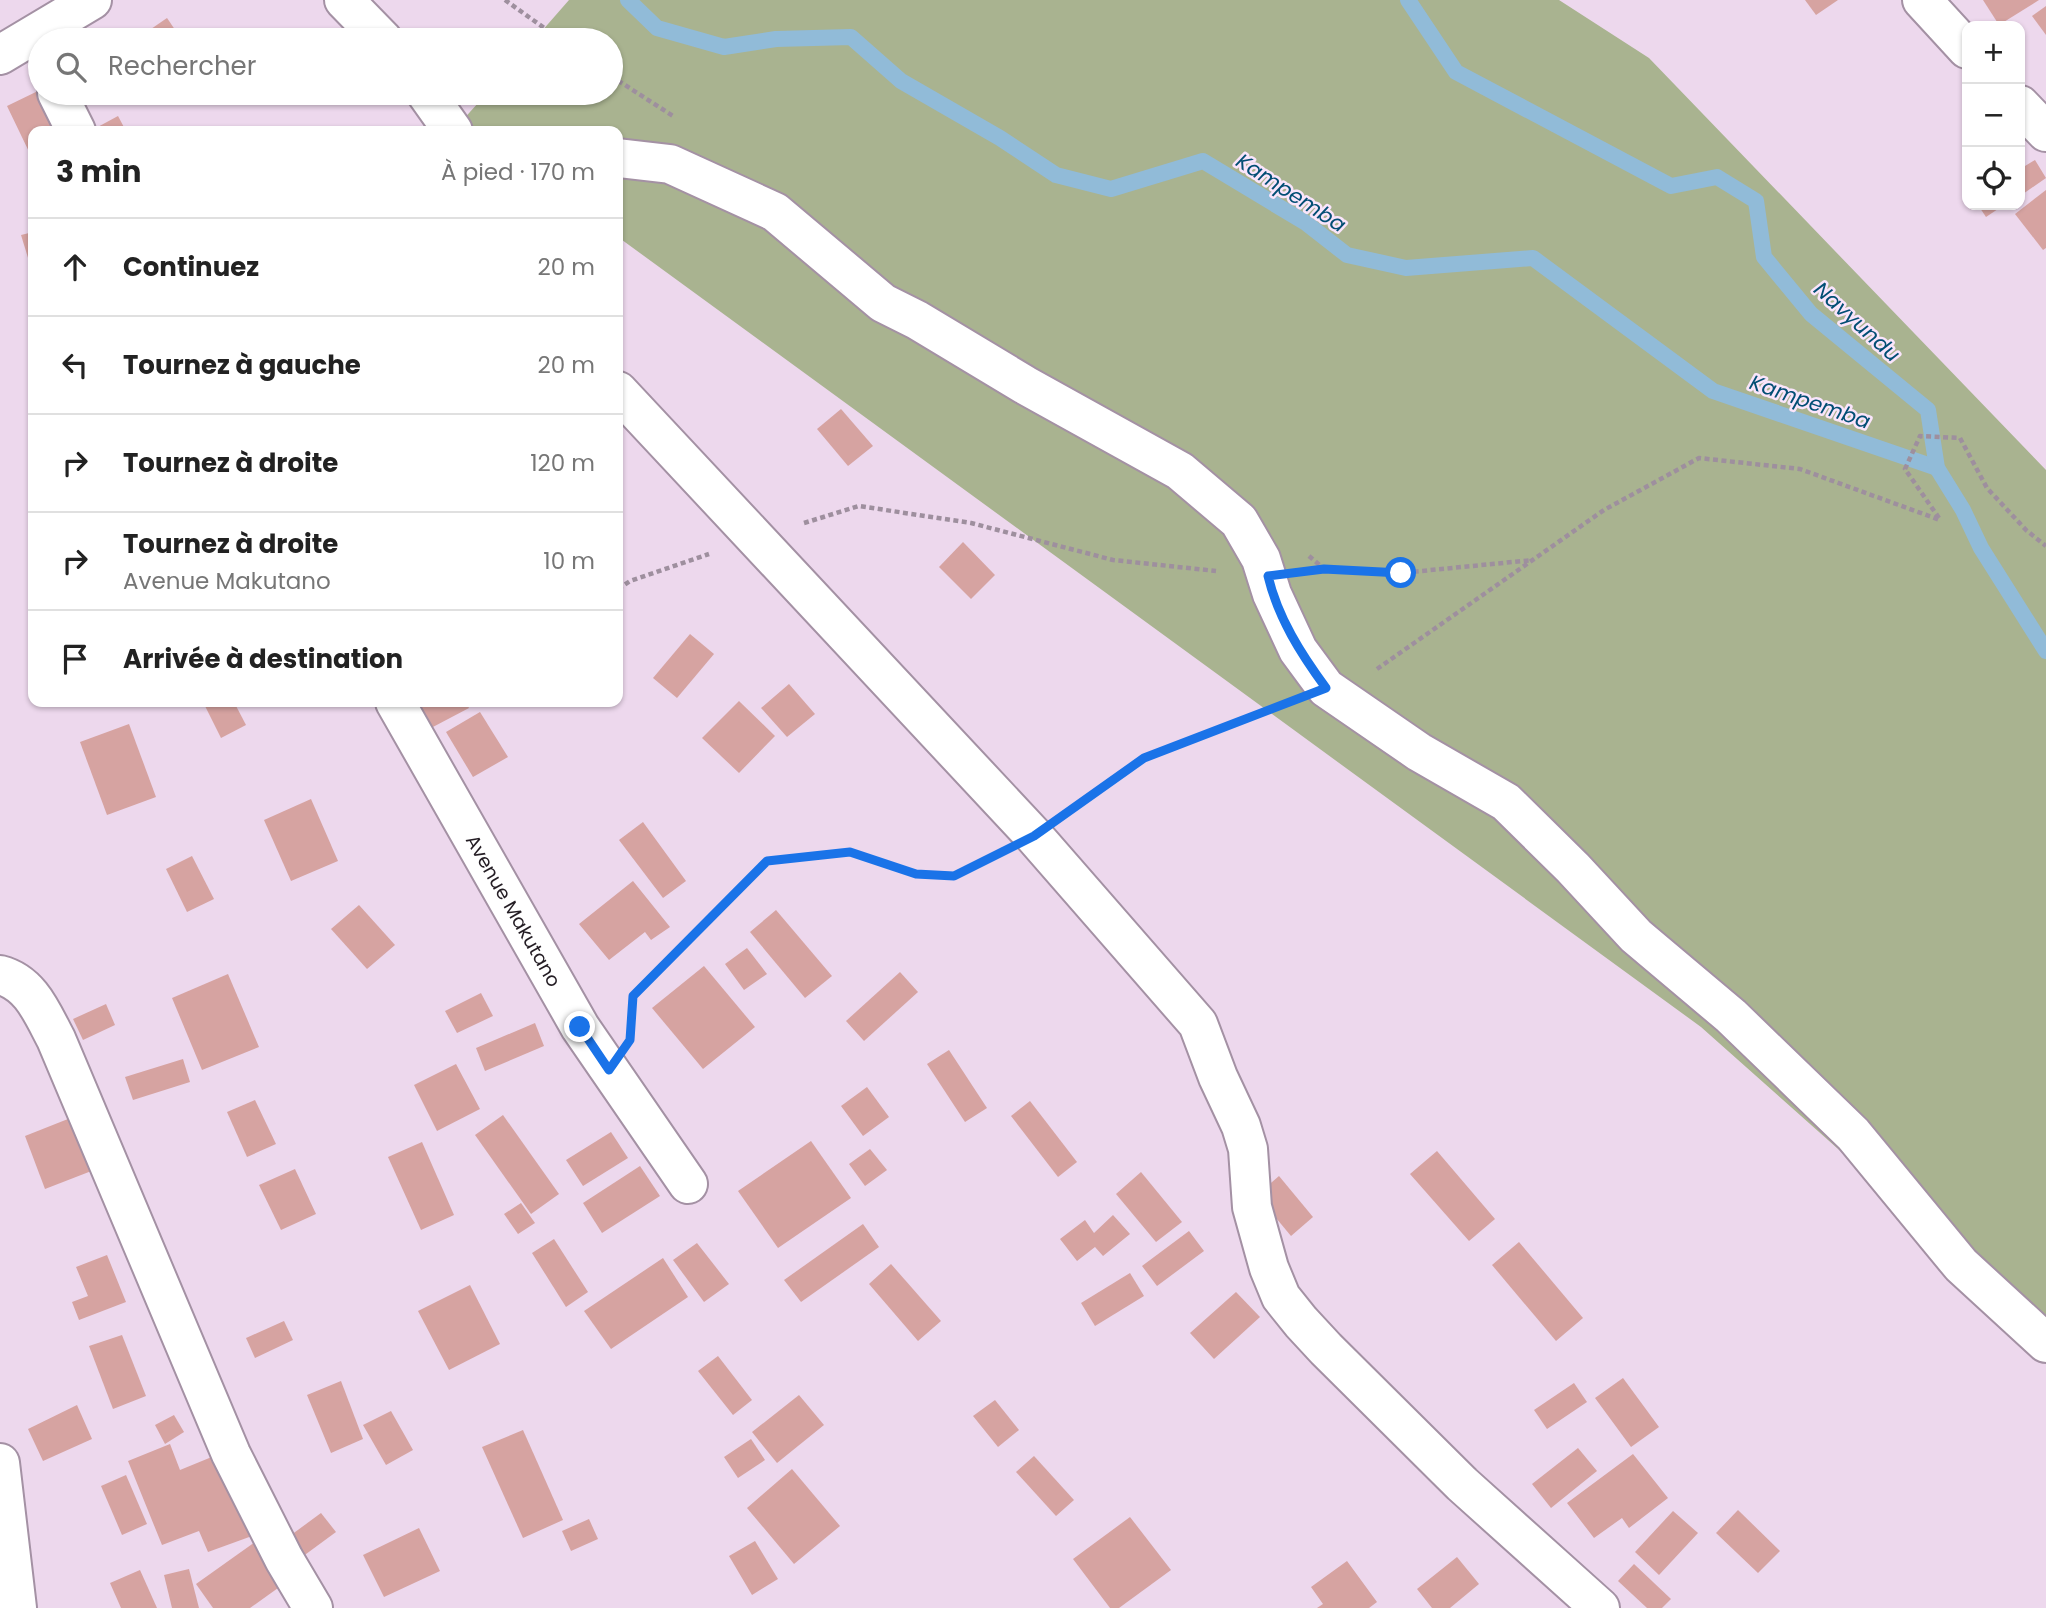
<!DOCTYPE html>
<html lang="fr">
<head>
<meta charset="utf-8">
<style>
	:root { --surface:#fff; --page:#f6f6f6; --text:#222; --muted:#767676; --line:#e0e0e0 }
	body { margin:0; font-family:Poppins,sans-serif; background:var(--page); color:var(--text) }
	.controls { position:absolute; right:21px; top:21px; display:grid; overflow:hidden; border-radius:14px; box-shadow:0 2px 5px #0004 }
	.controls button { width:63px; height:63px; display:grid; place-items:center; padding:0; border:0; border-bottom:2px solid var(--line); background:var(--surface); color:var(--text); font:35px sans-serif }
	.stop { position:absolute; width:21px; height:21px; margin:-16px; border:5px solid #1a73e8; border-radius:50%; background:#fff }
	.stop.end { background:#1a73e8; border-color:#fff; box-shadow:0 2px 7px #0008 }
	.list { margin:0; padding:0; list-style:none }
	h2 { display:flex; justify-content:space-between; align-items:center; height:91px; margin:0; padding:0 28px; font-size:30px }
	h2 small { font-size:23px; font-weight:400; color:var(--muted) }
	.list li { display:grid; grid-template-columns:46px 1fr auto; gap:21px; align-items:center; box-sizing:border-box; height:98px; padding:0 28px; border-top:2px solid var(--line) }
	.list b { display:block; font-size:26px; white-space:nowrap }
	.list p { margin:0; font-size:23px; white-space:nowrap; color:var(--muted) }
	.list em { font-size:23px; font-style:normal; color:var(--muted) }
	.icon { flex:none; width:38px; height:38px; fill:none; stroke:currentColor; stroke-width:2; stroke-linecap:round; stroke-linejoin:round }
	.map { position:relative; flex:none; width:2046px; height:1608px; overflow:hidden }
	.search { position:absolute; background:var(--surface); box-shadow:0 2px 5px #0004; left:28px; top:28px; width:595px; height:77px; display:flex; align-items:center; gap:18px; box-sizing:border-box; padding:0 24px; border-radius:38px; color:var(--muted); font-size:26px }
	.panel { position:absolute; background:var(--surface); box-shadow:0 2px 5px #0004; left:28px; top:126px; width:595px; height:581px; border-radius:14px }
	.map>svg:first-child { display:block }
</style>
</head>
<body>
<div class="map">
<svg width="2046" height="1608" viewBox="0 0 2046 1608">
	<rect width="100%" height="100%" fill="#edd8ed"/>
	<!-- green -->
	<path fill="#a9b390" d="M 569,0 L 1559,0 L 1649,58 L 2046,470 L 2046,1334 L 1701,1027 L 618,237 L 618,131 L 473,131 L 461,122 L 487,93 L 611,93 L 611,40 L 534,40 Z"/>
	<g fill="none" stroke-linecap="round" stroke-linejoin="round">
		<!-- stream -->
		<g stroke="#91bbd8" stroke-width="16">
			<path d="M 628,0 L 657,28 L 724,47 L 776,39 L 851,37 L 901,81 L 1000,138 L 1056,175 L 1111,189 L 1203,161 L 1306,223 L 1347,255 L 1406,268 L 1533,258 L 1713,391 L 1937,468"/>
			<path d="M 1408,0 L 1456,72 L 1671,186 L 1717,177 L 1756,201 L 1764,257 L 1811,314 L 1928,410 L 1937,468 L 1963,510 L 1981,548 L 2046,651"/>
		</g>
	</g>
	<!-- building -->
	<g fill="#d6a3a1">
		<path d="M 1805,0 L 1838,0 L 1816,15 Z"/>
		<path d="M 1983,0 L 2039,0 L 1999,25 Z"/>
		<path d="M 2046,6 L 2046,35 L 2032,16 Z"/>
		<path d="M 167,18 L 182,40 L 135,40 Z"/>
		<path d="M 40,90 L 62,131 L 33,131 L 33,160 L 7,106 Z"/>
		<path d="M 93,93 L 115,93 L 101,103 Z"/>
		<path d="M 118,116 L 126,131 L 95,131 L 94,129 Z"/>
		<path d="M 2020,157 L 2025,166 L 2035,160 L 2046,178 L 2020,196 Z"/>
		<path d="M 2046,190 L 2046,248 L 2043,250 L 2015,214 Z"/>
		<path d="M 1978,205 L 2004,205 L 1986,217 Z"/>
		<path d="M 33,232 L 33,274 L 21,235 Z"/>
		<path d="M 841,409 L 873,446 L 848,466 L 817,429 Z"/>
		<path d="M 963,542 L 995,575 L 971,599 L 939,567 Z"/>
		<path d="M 690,634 L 714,654 L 677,698 L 653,678 Z"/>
		<path d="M 789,684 L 815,714 L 787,737 L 761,708 Z"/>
		<path d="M 739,701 L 775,736 L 739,773 L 702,738 Z"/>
		<path d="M 203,702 L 234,702 L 246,725 L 221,738 Z"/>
		<path d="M 417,702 L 466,702 L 469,708 L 431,728 Z"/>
		<path d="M 480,712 L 508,757 L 473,777 L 446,732 Z"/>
		<path d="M 129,724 L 156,797 L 107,815 L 80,742 Z"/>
		<path d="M 311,799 L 338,861 L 291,881 L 264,820 Z"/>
		<path d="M 643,822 L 686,881 L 663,898 L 619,840 Z"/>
		<path d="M 192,856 L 214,899 L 187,912 L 166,869 Z"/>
		<path d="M 633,881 L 670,927 L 651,940 L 645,932 L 609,960 L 579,924 Z"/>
		<path d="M 359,905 L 395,945 L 367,969 L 331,929 Z"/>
		<path d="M 776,910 L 832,976 L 805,998 L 750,932 Z"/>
		<path d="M 747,948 L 767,974 L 744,990 L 725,964 Z"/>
		<path d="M 704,966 L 755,1027 L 703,1069 L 652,1008 Z"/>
		<path d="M 900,972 L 918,992 L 864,1041 L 846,1021 Z"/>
		<path d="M 228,974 L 259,1047 L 202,1070 L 172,998 Z"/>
		<path d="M 481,993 L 493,1016 L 457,1033 L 445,1011 Z"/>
		<path d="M 106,1004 L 115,1025 L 83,1040 L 73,1019 Z"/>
		<path d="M 535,1023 L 544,1046 L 485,1071 L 476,1048 Z"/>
		<path d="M 949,1050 L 987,1108 L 965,1122 L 927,1064 Z"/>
		<path d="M 183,1059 L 190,1082 L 133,1100 L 125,1077 Z"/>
		<path d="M 456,1064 L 480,1109 L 437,1131 L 414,1085 Z"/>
		<path d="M 867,1087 L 889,1117 L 863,1136 L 841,1106 Z"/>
		<path d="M 255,1100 L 276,1144 L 247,1157 L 227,1112 Z"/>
		<path d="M 1030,1101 L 1077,1162 L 1058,1177 L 1011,1116 Z"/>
		<path d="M 503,1115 L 559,1194 L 531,1214 L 475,1135 Z"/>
		<path d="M 73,1117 L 94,1170 L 45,1189 L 25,1136 Z"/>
		<path d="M 611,1132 L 628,1158 L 583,1186 L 566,1160 Z"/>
		<path d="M 811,1141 L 851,1198 L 778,1248 L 738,1191 Z"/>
		<path d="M 422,1142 L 454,1215 L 421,1230 L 388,1157 Z"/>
		<path d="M 870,1149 L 887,1170 L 865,1186 L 849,1164 Z"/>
		<path d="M 1437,1151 L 1495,1219 L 1469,1241 L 1410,1174 Z"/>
		<path d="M 640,1166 L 660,1196 L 602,1233 L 583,1203 Z"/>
		<path d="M 295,1169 L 316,1214 L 281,1230 L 259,1185 Z"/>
		<path d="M 1141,1172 L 1182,1222 L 1156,1242 L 1116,1194 Z"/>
		<path d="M 1279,1176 L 1313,1217 L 1291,1236 L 1257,1195 Z"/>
		<path d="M 521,1203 L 535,1223 L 518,1234 L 504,1214 Z"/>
		<path d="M 1113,1215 L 1130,1234 L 1103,1256 L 1095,1247 L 1077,1261 L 1060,1239 L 1085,1220 L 1094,1233 Z"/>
		<path d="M 863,1224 L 879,1247 L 801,1302 L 784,1280 Z"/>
		<path d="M 1189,1231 L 1204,1251 L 1157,1286 L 1142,1266 Z"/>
		<path d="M 554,1239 L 588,1292 L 566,1307 L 532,1253 Z"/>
		<path d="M 1519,1242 L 1583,1318 L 1556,1341 L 1492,1265 Z"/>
		<path d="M 697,1243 L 729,1284 L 704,1302 L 673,1260 Z"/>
		<path d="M 107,1255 L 126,1302 L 79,1320 L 72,1302 L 88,1296 L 76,1267 Z"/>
		<path d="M 663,1258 L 688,1297 L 611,1349 L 584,1311 Z"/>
		<path d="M 891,1264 L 941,1321 L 918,1341 L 869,1284 Z"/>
		<path d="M 1130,1273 L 1144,1296 L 1095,1326 L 1081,1303 Z"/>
		<path d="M 470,1285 L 500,1344 L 449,1370 L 418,1311 Z"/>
		<path d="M 1236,1292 L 1260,1317 L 1214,1359 L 1190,1333 Z"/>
		<path d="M 284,1321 L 293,1340 L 255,1358 L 246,1338 Z"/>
		<path d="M 122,1335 L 146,1396 L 113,1409 L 89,1346 Z"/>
		<path d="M 718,1356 L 752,1400 L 733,1415 L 698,1371 Z"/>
		<path d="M 1623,1378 L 1659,1427 L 1631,1447 L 1595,1398 Z"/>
		<path d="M 341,1381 L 363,1439 L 331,1453 L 307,1395 Z"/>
		<path d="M 1574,1383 L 1587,1402 L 1547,1429 L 1534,1410 Z"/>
		<path d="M 799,1395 L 824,1425 L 777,1463 L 752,1432 Z"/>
		<path d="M 995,1400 L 1019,1430 L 998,1447 L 973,1416 Z"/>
		<path d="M 77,1405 L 92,1439 L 43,1461 L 28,1429 Z"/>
		<path d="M 391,1411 L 413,1450 L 386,1465 L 363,1425 Z"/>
		<path d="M 174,1415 L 184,1432 L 165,1444 L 155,1425 Z"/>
		<path d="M 523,1430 L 563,1520 L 523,1538 L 482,1447 Z"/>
		<path d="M 751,1439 L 765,1460 L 738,1478 L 724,1457 Z"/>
		<path d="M 170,1444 L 180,1470 L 219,1454 L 252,1536 L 208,1552 L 199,1531 L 162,1545 L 128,1461 Z"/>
		<path d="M 1578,1448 L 1597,1471 L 1551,1508 L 1532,1484 Z"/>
		<path d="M 1633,1454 L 1668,1498 L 1629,1528 L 1622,1518 L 1594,1538 L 1567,1503 Z"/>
		<path d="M 1034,1456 L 1074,1500 L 1056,1516 L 1016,1472 Z"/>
		<path d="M 792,1469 L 840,1526 L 794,1564 L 747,1508 Z"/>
		<path d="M 126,1475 L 147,1524 L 122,1535 L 101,1486 Z"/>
		<path d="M 1738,1510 L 1780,1551 L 1758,1573 L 1716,1533 Z"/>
		<path d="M 1673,1511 L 1698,1533 L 1659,1575 L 1635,1552 Z"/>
		<path d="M 321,1513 L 336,1532 L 302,1557 L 287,1538 Z"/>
		<path d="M 1130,1517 L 1171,1570 L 1119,1608 L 1110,1608 L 1073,1559 Z"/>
		<path d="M 589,1519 L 598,1539 L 571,1551 L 562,1531 Z"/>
		<path d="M 419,1528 L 440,1571 L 384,1597 L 363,1555 Z"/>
		<path d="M 755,1541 L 778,1579 L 752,1595 L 729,1556 Z"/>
		<path d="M 255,1542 L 285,1583 L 250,1608 L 213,1608 L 196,1584 Z"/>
		<path d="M 1457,1557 L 1479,1584 L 1450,1608 L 1432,1608 L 1417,1589 Z"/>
		<path d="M 1347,1561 L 1377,1602 L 1369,1608 L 1317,1608 L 1323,1604 L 1311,1587 Z"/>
		<path d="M 1634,1564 L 1671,1599 L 1662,1608 L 1647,1608 L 1618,1581 Z"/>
		<path d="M 189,1569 L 199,1608 L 172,1608 L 164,1575 Z"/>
		<path d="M 140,1570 L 157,1608 L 121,1608 L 110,1583 Z"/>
	</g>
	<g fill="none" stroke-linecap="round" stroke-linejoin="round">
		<!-- street casing -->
		<g stroke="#a491a4" stroke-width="42">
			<g id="street">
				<path d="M 344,0 L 383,40"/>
				<path d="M 1922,0 L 1967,49"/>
				<path d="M 0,55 L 92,0"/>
				<path d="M 57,93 L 76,131"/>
				<path d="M 426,93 L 453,131"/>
				<path d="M 2020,105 L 2046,132"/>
				<path d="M 618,158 L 670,164 L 775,212 L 883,303 L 917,320 L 1025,385 L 1180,471 L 1239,521 L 1261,559 L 1272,594 L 1298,650 L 1326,688 L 1419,752 L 1506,802 L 1573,868 L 1636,936 L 1731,1016 L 1853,1134 L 1961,1265 L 2046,1343"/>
				<path d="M 618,391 L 1034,836 L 1198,1024 L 1218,1077 L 1241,1126 L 1248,1149 L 1252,1207 L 1269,1268 L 1281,1297 L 1301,1322 L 1326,1349 L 1462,1484 L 1600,1608"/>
				<path id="s1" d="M 395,702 L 580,1027 L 688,1184"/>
				<path d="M 0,975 C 31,983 42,1013 56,1039 L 231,1454 L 284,1559 L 313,1608"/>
				<path d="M 0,1463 L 17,1608"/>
			</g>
		</g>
		<!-- path -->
		<g stroke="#9e8f9e" stroke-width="4.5" stroke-dasharray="5 3.5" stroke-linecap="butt">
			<path d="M 505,0 L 561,40"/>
			<path d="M 611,76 L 673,116"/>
			<path d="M 1939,518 L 1905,469 L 1920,436 L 1960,438 L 1987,488 L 2026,530 L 2046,546"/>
			<path d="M 804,523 L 859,506 L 971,523 L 1113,560 L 1216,571"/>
			<path d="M 1309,556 L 1323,568"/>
			<path d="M 1312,571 L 1324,569 L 1401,573 L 1533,560"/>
			<path d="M 618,589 L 630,581 L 709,554"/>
			<path d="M 1377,669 L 1604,510 L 1699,458 L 1800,469 L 1940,520"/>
			<path d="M 1072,810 L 1144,758 L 1282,705"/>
			<path d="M 631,1021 L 633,996 L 767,861 L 850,852 L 916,874 L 954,876 L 992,857"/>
		</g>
		<!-- street -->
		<use href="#street" stroke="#fff" stroke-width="38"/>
	</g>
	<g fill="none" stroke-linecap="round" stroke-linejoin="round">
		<!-- route -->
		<path stroke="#1a73e8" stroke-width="9" d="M 580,1027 L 609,1070 L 630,1040 L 633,996 L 767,861 L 850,852 L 916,874 L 954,876 L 1034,836 L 1144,758 L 1326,688 C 1301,654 1278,618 1268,576 L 1324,569 L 1401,573"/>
	</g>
	<g text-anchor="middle" stroke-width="5" stroke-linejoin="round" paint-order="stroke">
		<!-- street labels -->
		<g font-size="19" fill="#241d24" stroke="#fae5fb">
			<text dy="7" stroke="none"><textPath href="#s1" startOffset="240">Avenue Makutano</textPath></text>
		</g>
		<!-- water labels -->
		<g font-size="21" font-style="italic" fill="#024e74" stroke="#fae5fb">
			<text transform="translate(1291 193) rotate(33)" y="7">Kampemba</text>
			<text transform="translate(1857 322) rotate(42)" y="7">Navyundu</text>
			<text transform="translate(1810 402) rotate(19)" y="7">Kampemba</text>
		</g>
	</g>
</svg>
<div class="controls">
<button>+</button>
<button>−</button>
<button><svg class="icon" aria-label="locate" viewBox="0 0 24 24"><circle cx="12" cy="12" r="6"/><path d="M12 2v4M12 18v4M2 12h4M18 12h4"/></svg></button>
</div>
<div class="stop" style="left:1401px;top:573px"></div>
<div class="stop end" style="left:580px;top:1027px"></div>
<div class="search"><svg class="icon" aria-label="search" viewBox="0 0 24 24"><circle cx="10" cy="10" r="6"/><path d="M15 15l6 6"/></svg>Rechercher</div>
<section class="panel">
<h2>3 min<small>À pied · 170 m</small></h2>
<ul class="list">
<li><svg class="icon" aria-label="ahead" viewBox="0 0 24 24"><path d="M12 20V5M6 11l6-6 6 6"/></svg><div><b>Continuez</b></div><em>20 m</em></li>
<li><svg class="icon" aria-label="left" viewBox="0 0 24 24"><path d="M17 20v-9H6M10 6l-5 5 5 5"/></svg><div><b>Tournez à gauche</b></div><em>20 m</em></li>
<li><svg class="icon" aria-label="right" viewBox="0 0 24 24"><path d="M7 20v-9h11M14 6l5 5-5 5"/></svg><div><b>Tournez à droite</b></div><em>120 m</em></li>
<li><svg class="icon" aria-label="right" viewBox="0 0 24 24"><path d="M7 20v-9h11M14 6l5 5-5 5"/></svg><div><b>Tournez à droite</b><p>Avenue Makutano</p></div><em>10 m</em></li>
<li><svg class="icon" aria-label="arrive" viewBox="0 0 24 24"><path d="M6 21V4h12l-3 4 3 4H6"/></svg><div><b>Arrivée à destination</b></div></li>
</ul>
</section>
</div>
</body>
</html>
